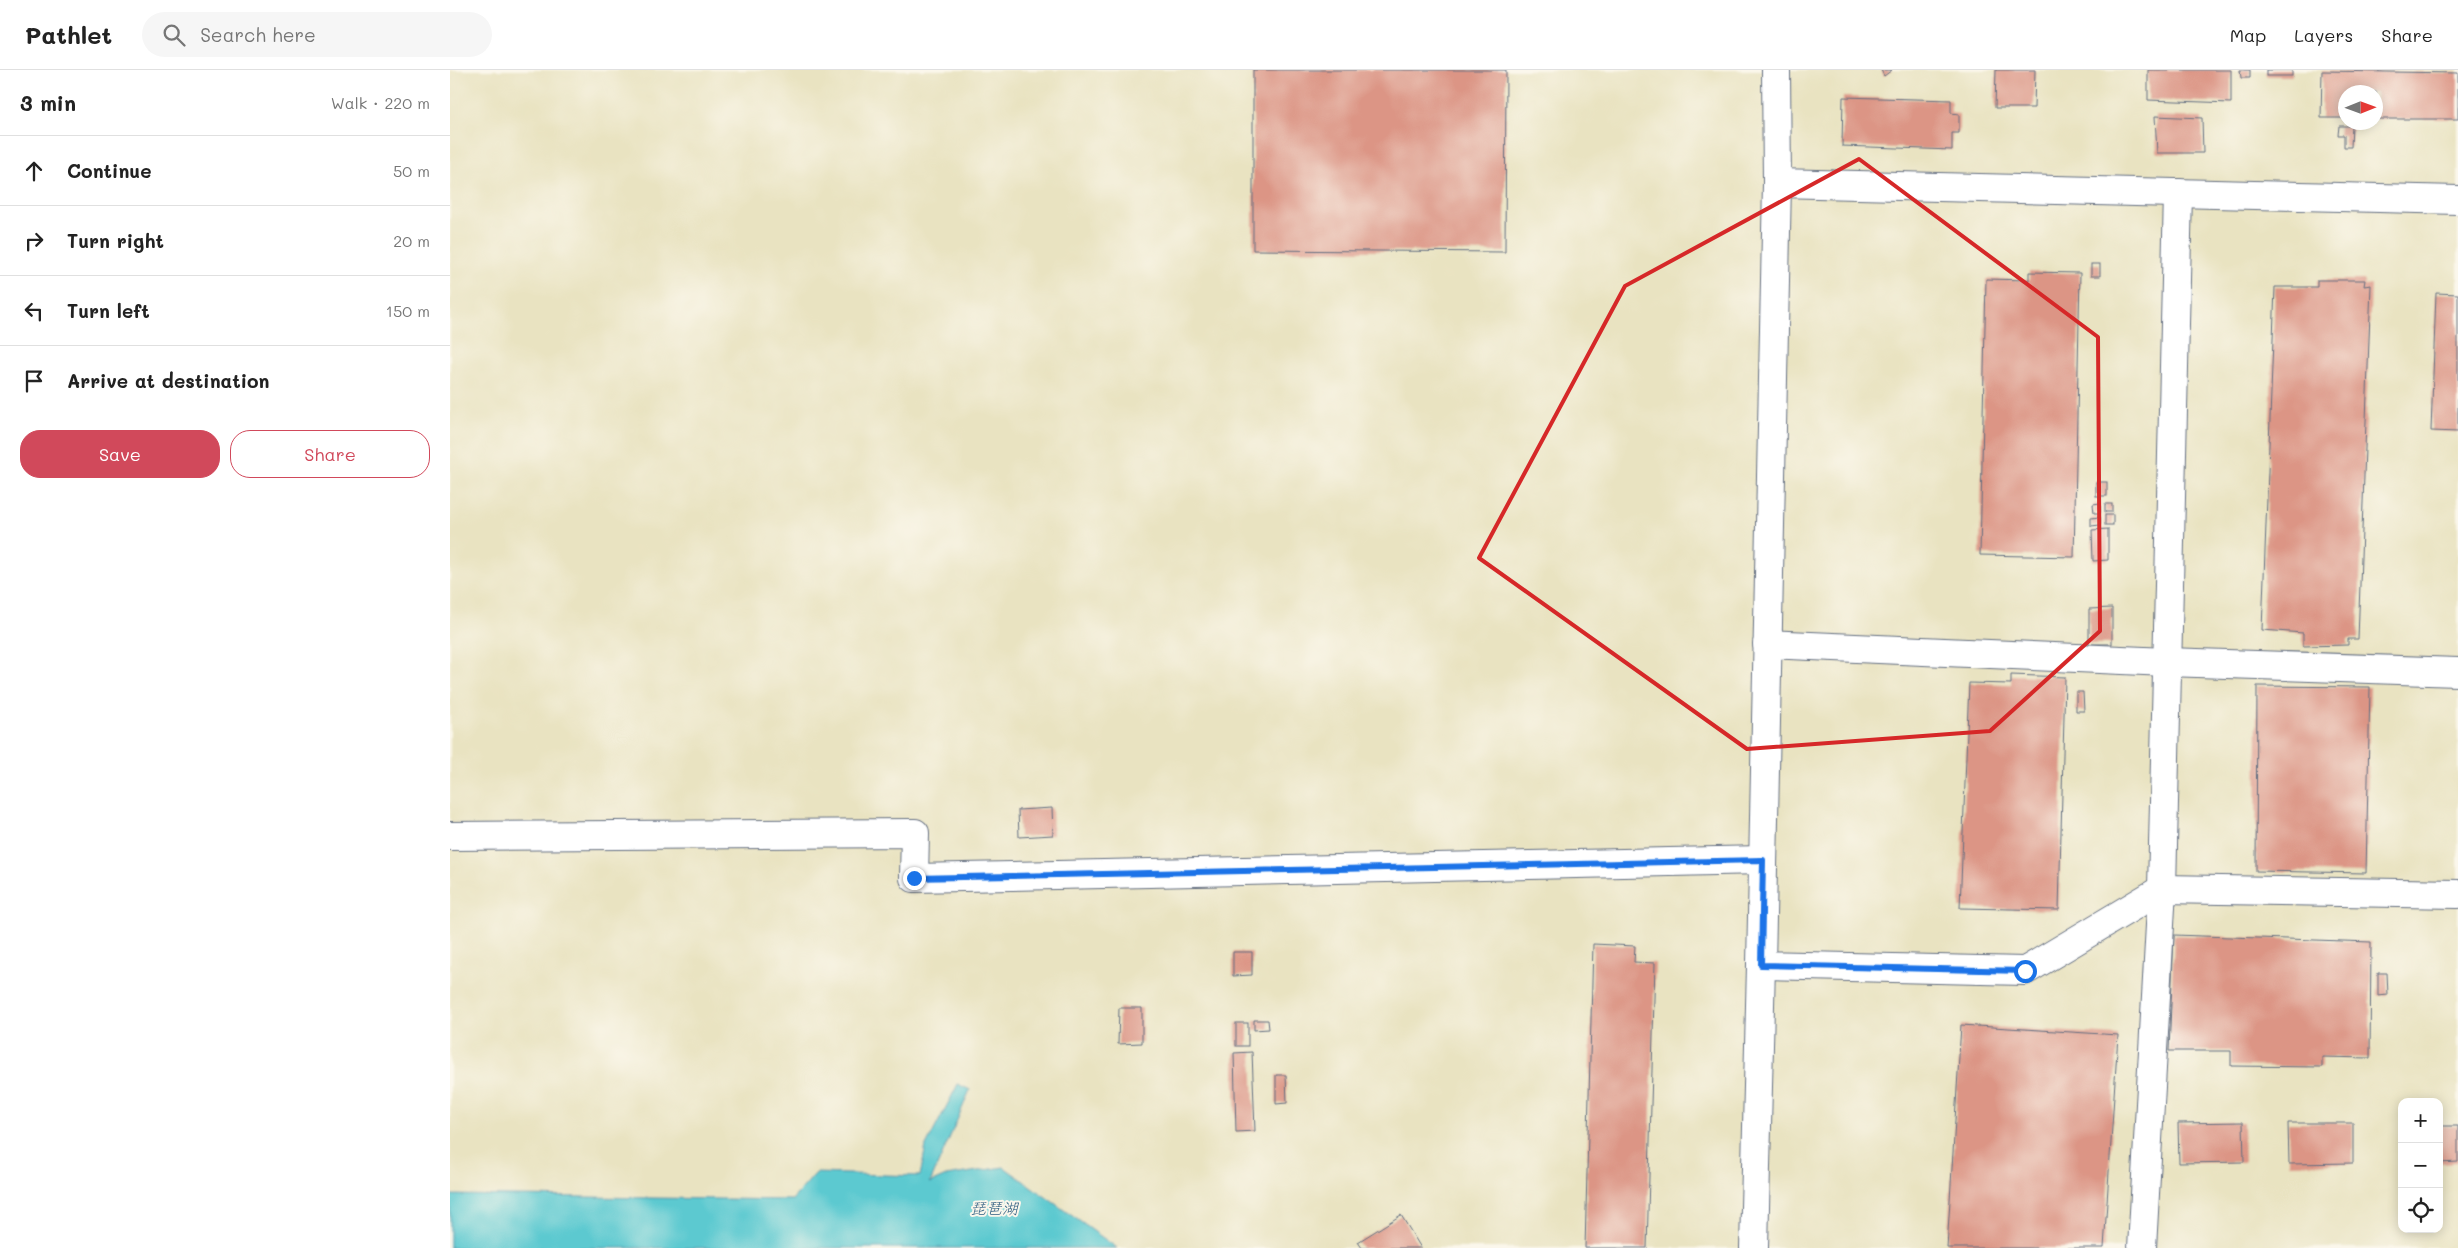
<!DOCTYPE html>
<html lang="en">
<head>
<meta charset="utf-8">
<style>
	:root { --surface:#fff; --page:#f6f6f6; --text:#222; --muted:#767676; --line:#e0e0e0; --accent:#d1495b }
	body { margin:0; font-family:Mali,"Klee One",sans-serif; background:var(--page); color:var(--text) }
	.controls { position:absolute; right:15px; bottom:15px; display:grid; overflow:hidden; border-radius:10px; box-shadow:0 2px 12px #0003 }
	.controls button { width:45px; height:45px; display:grid; place-items:center; padding:0; border:0; border-bottom:1px solid var(--line); background:var(--surface); color:var(--text); font:25px sans-serif }
	.compass { position:absolute; left:1888px; top:15px; width:45px; height:45px; border-radius:50%; background:var(--surface); box-shadow:0 2px 12px #0003; rotate:89deg }
	.stop { position:absolute; width:15px; height:15px; margin:-11px; border:4px solid #1a73e8; border-radius:50%; background:#fff }
	.stop.end { background:#1a73e8; border-color:#fff; box-shadow:0 1px 5px #0008 }
	.list { margin:0; padding:0; list-style:none }
	h2 { display:flex; justify-content:space-between; align-items:center; height:65px; margin:0; padding:0 20px; font-size:21px }
	h2 small { font-size:16px; font-weight:400; color:var(--muted) }
	.list li { display:grid; grid-template-columns:32px 1fr auto; gap:15px; align-items:center; box-sizing:border-box; height:70px; padding:0 20px; border-top:1px solid var(--line) }
	.list b { display:block; font-size:19px; white-space:nowrap }
	.list em { font-size:16px; font-style:normal; color:var(--muted) }
	.actions { display:flex; gap:10px; padding:15px 20px }
	.actions a { flex:1; padding:11px 0; border:1px solid var(--accent); border-radius:20px; text-align:center; font-size:18px; color:var(--accent) }
	.actions .main { background:var(--accent); color:#fff }
	.icon { flex:none; width:28px; height:28px; fill:none; stroke:currentColor; stroke-width:2; stroke-linecap:round; stroke-linejoin:round }
	.map { position:relative; flex:none; width:2008px; height:1178px; overflow:hidden }
	header { display:flex; align-items:center; gap:30px; box-sizing:border-box; height:70px; padding:0 25px; background:var(--surface); border-bottom:1px solid var(--line) }
	header strong { font-size:24px }
	nav { display:flex; gap:28px; margin-inline-start:auto; font-size:18px }
	.search { width:350px; height:45px; background:var(--page); display:flex; align-items:center; gap:12px; box-sizing:border-box; padding:0 18px; border-radius:28px; color:var(--muted); font-size:19px }
	main { display:flex }
	aside { flex:1; background:var(--surface) }
	.map>svg:first-child { display:block }
</style>
</head>
<body>
<header>
<strong>Pathlet</strong>
<div class="search"><svg class="icon" aria-label="search" viewBox="0 0 24 24"><circle cx="10" cy="10" r="6"/><path d="M15 15l6 6"/></svg>Search here</div>
<nav><a>Map</a><a>Layers</a><a>Share</a></nav>
</header>
<main>
<aside>
<h2>3 min<small>Walk · 220 m</small></h2>
<ul class="list">
<li><svg class="icon" aria-label="ahead" viewBox="0 0 24 24"><path d="M12 20V5M6 11l6-6 6 6"/></svg><div><b>Continue</b></div><em>50 m</em></li>
<li><svg class="icon" aria-label="right" viewBox="0 0 24 24"><path d="M7 20v-9h11M14 6l5 5-5 5"/></svg><div><b>Turn right</b></div><em>20 m</em></li>
<li><svg class="icon" aria-label="left" viewBox="0 0 24 24"><path d="M17 20v-9H6M10 6l-5 5 5 5"/></svg><div><b>Turn left</b></div><em>150 m</em></li>
<li><svg class="icon" aria-label="arrive" viewBox="0 0 24 24"><path d="M6 21V4h12l-3 4 3 4H6"/></svg><div><b>Arrive at destination</b></div></li>
</ul>
<div class="actions"><a class="main">Save</a><a>Share</a></div>
</aside>
<div class="map">
<svg width="2008" height="1178" viewBox="0 0 2008 1178">
	<rect width="100%" height="100%" fill="#fbf7ec"/>
	<filter id="ink" filterUnits="userSpaceOnUse"><feTurbulence type="fractalNoise" baseFrequency=".02" numOctaves="2"/><feDisplacementMap in="SourceGraphic" scale="10" xChannelSelector="R" yChannelSelector="G"/><feConvolveMatrix kernelMatrix="1 2 1 2 8 2 1 2 1" color-interpolation-filters="sRGB"/></filter>
	<filter id="wash" filterUnits="userSpaceOnUse"><feTurbulence type="fractalNoise" baseFrequency=".0096" numOctaves="4" result="noise"/><feDisplacementMap in="SourceGraphic" scale="20" xChannelSelector="R" yChannelSelector="G"/><feGaussianBlur stdDeviation="1.12" result="paint"/><feColorMatrix in="noise" values="0 0 0 0 0 0 0 0 0 0 0 0 0 0 0 0 0 1.4 0 .05"/><feComposite in="paint" operator="in"/></filter>
	<g filter="url(#wash)">
		<rect width="100%" height="100%" fill="#e9e3c1"/>
		<!-- water -->
		<path fill="#5cc9d0" stroke="#3c7c97" d="M 508,1014 L 520,1020 L 480,1113 L 496,1106 L 554,1097 L 667,1178 L 0,1178 L 0,1125 L 342,1130 L 366,1103 L 470,1106 L 476,1076 Z"/>
		<g id="blocks">
			<!-- building -->
			<g fill="#dc9585">
				<path d="M 803,0 L 1056,0 L 1055,182 L 803,180 Z"/>
				<path d="M 1431,0 L 1442,0 L 1434,6 Z"/>
				<path d="M 1546,0 L 1585,0 L 1584,38 L 1545,38 Z"/>
				<path d="M 1698,0 L 1781,0 L 1781,33 L 1698,30 Z"/>
				<path d="M 1790,0 L 1800,0 L 1800,8 L 1791,8 Z"/>
				<rect x="1816" y="0" width="26" height="6"/>
				<path d="M 1872,1 L 2008,3 L 2008,49 L 1926,49 L 1926,22 L 1896,22 L 1896,48 L 1871,48 Z"/>
				<path d="M 1393,27 L 1501,30 L 1501,43 L 1509,44 L 1509,63 L 1502,63 L 1502,80 L 1392,76 Z"/>
				<path d="M 1705,46 L 1752,48 L 1753,83 L 1707,83 Z"/>
				<path d="M 1889,56 L 1902,56 L 1901,77 L 1894,77 L 1894,65 L 1888,65 Z"/>
				<rect x="1641" y="194" width="9" height="12"/>
				<path d="M 1579,202 L 1630,203 L 1624,487 L 1530,485 L 1536,209 L 1579,210 Z"/>
				<path d="M 1867,210 L 1915,210 L 1914,216 L 1921,215 L 1908,569 L 1898,569 L 1898,575 L 1853,576 L 1853,563 L 1812,560 L 1825,217 L 1867,217 Z"/>
				<path d="M 1986,223 L 2008,224 L 2008,362 L 1981,361 Z"/>
				<rect x="1646" y="412" width="11" height="14"/>
				<path d="M 1650,433 L 1650,443 L 1644,443 L 1643,434 Z"/>
				<rect x="1655" y="434" width="7" height="8"/>
				<rect x="1655" y="445" width="8" height="10"/>
				<path d="M 1650,447 L 1650,455 L 1641,456 L 1641,448 Z"/>
				<path d="M 1658,459 L 1658,490 L 1643,491 L 1642,460 Z"/>
				<path d="M 1662,538 L 1662,574 L 1639,574 L 1639,539 Z"/>
				<path d="M 1561,605 L 1615,607 L 1609,840 L 1510,838 L 1519,613 L 1561,614 Z"/>
				<path d="M 1807,616 L 1920,617 L 1916,803 L 1806,801 Z"/>
				<path d="M 1626,622 L 1633,622 L 1634,641 L 1626,641 Z"/>
				<path d="M 602,738 L 603,765 L 569,767 L 568,740 Z"/>
				<path d="M 1724,865 L 1921,872 L 1920,988 L 1872,987 L 1872,997 L 1781,996 L 1781,981 L 1719,981 Z"/>
				<path d="M 1143,874 L 1185,876 L 1184,892 L 1205,893 L 1197,1178 L 1135,1178 Z"/>
				<path d="M 783,882 L 802,882 L 802,905 L 783,906 Z"/>
				<path d="M 1928,903 L 1937,903 L 1938,925 L 1928,926 Z"/>
				<path d="M 669,938 L 692,938 L 692,973 L 668,974 Z"/>
				<path d="M 804,950 L 818,950 L 819,959 L 804,960 Z"/>
				<rect x="786" y="953" width="12" height="23"/>
				<path d="M 1511,955 L 1668,965 L 1654,1178 L 1497,1178 Z"/>
				<path d="M 802,982 L 805,1061 L 786,1062 L 784,983 Z"/>
				<path d="M 826,1005 L 836,1005 L 837,1033 L 826,1034 Z"/>
				<path d="M 1793,1052 L 1794,1092 L 1729,1093 L 1728,1053 Z"/>
				<path d="M 1838,1053 L 1903,1053 L 1903,1093 L 1839,1094 Z"/>
				<path d="M 1989,1056 L 2008,1056 L 2008,1092 L 1989,1093 Z"/>
				<path d="M 951,1145 L 971,1178 L 912,1178 L 908,1172 Z"/>
			</g>
		</g>
	</g>
	<g filter="url(#ink)">
		<use href="#blocks" fill-opacity="0" stroke="#636e81" stroke-width="1"/>
		<g fill="none" stroke-linecap="round" stroke-linejoin="round">
			<!-- minor casing -->
			<g stroke="#636e81" stroke-width="30">
				<g id="minor">
					<path d="M 1326,0 L 1327,113 L 1311,895 L 1575,901 L 1712,819 L 2008,824"/>
					<path d="M 1327,113 L 2008,130"/>
					<path d="M 1317,574 L 1717,592 L 2008,602"/>
					<path d="M 0,766 L 465,763 L 464,808 L 1313,790"/>
					<path d="M 1304,1178 L 1311,895"/>
					<path d="M 1692,1178 L 1712,819 L 1728,123"/>
				</g>
			</g>
			<!-- minor -->
			<use href="#minor" stroke="#fff" stroke-width="28"/>
		</g>
	</g>
	<g fill="none" stroke-linecap="round" stroke-linejoin="round" filter="url(#ink)">
		<!-- route -->
		<path stroke="#1a73e8" stroke-width="6" d="M 464,808 L 1313,790 L 1311,895 L 1575,901"/>
	</g>
	<!-- marked area -->
	<path fill="none" stroke="#d62828" stroke-width="4" stroke-linejoin="round" d="M 1409,89 L 1648,267 L 1650,561 L 1540,661 L 1297,679 L 1029,488 L 1175,216 Z"/>
	<g text-anchor="middle" stroke-width="4" stroke-linejoin="round" paint-order="stroke">
		<!-- water labels -->
		<g font-size="16" font-style="italic" fill="#2e5d80" stroke="#fbf7ec">
			<text x="544" y="1144">琵琶湖</text>
		</g>
	</g>
</svg>
<div class="controls">
<button>+</button>
<button>−</button>
<button><svg class="icon" aria-label="locate" viewBox="0 0 24 24"><circle cx="12" cy="12" r="6"/><path d="M12 2v4M12 18v4M2 12h4M18 12h4"/></svg></button>
</div>
<svg class="compass" viewBox="-18 -18 36 36"><path d="M0-13l5 13h-10z" fill="#e53935"/><path d="M0 13l5-13h-10z" fill="#767676"/></svg>
<div class="stop" style="left:1575px;top:901px"></div>
<div class="stop end" style="left:464px;top:808px"></div>
</div>
</main>
</body>
</html>
